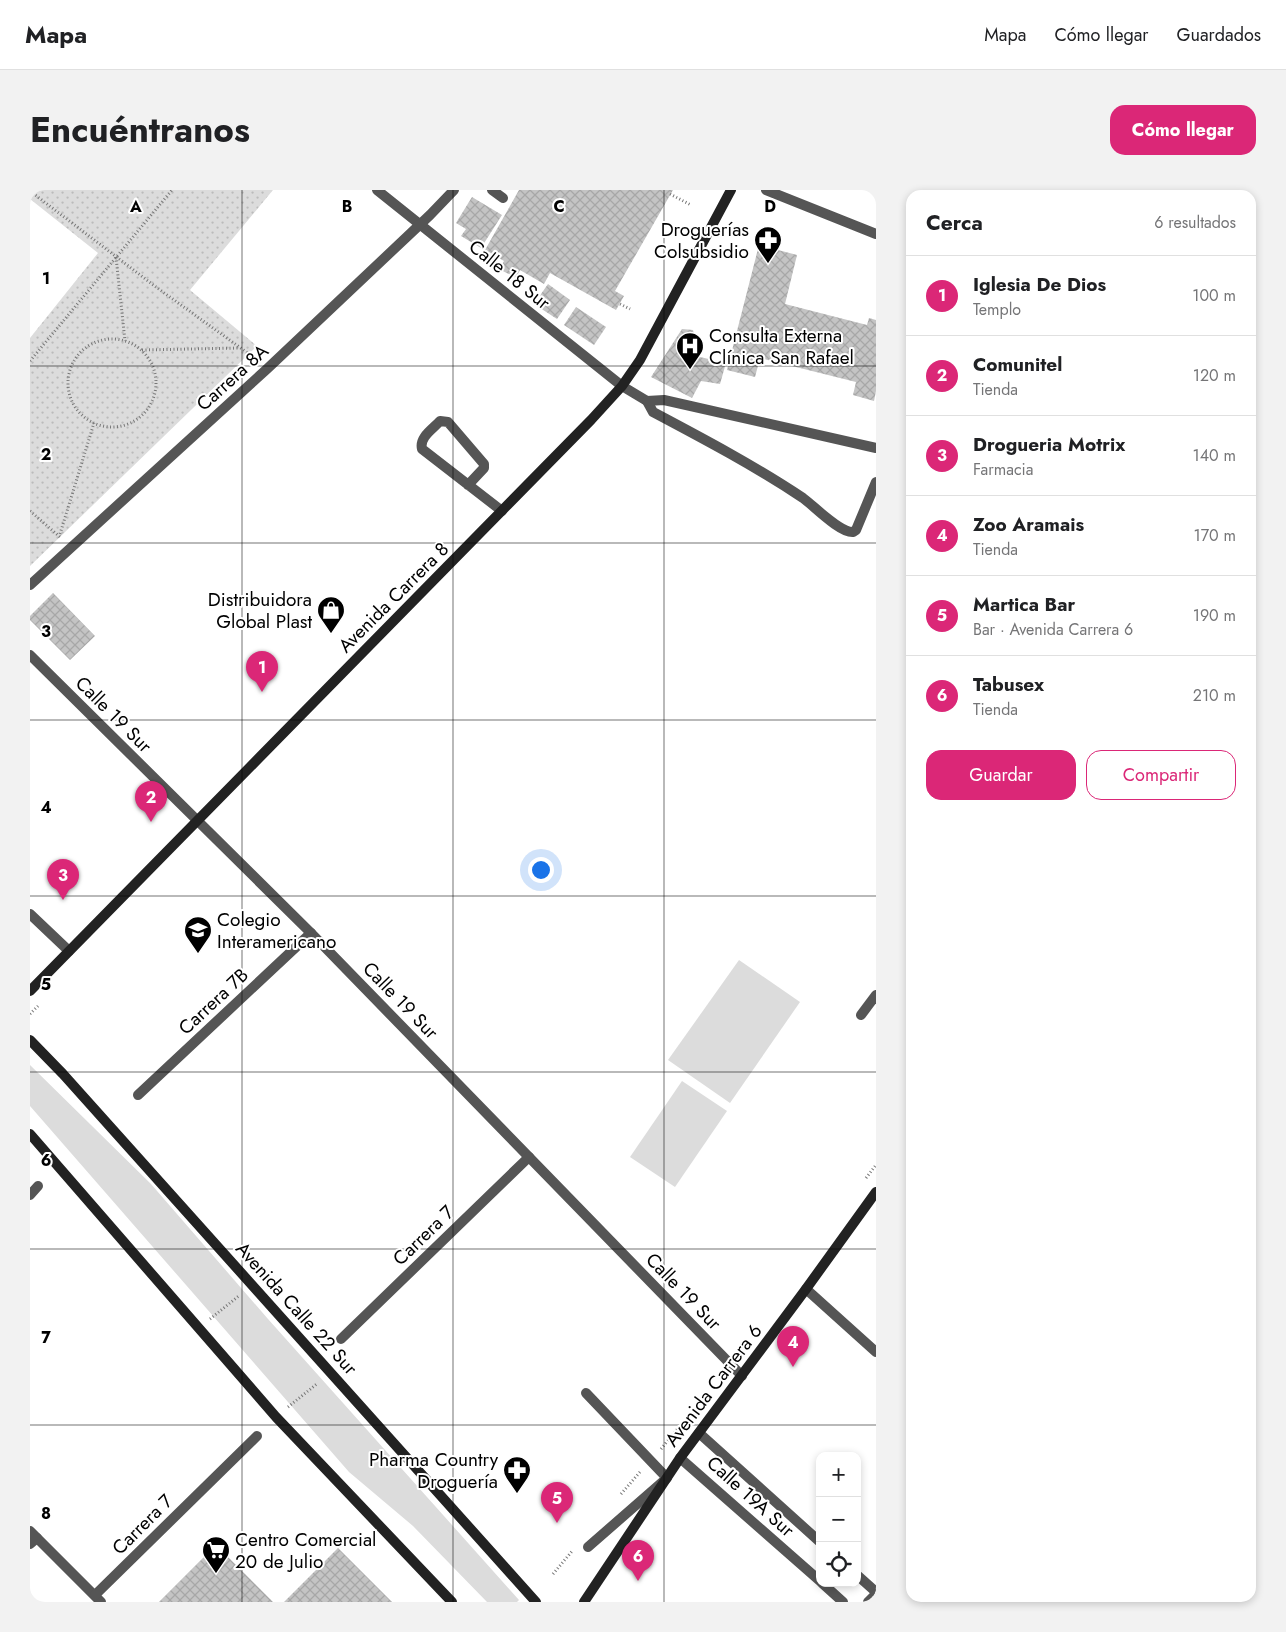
<!DOCTYPE html>
<html lang="es">
<head>
<meta charset="utf-8">
<style>
	:root { --surface:#fff; --page:#f2f2f2; --text:#202124; --muted:#757577; --line:#e0e0e0; --accent:#db2777 }
	body { margin:0; font-family:Jost,sans-serif; background:var(--page); color:var(--text) }
	.controls { position:absolute; right:15px; bottom:15px; display:grid; overflow:hidden; border-radius:10px; box-shadow:0 2px 8px #0003 }
	.controls button { width:45px; height:45px; display:grid; place-items:center; padding:0; border:0; border-bottom:1px solid var(--line); background:var(--surface); color:var(--text); font:25px sans-serif }
	.you { position:absolute; left:510px; top:679px; width:18px; height:18px; margin:-12px; border:4px solid #fff; border-radius:50%; background:#1a73e8; box-shadow:0 0 0 8px #1a73e833 }
	.badge { display:grid; place-items:center; width:32px; height:32px; border-radius:50%; background:var(--accent); color:#fff; font-size:16px; font-weight:700 }
	.pin { position:absolute; translate:-50% -41px; filter:drop-shadow(0 1px 2px #0008) }
	.pin::after { content:''; position:absolute; top:26px; width:18px; height:15px; background:inherit; clip-path:polygon(0 0,100% 0,50% 100%) }
	.list { margin:0; padding:0; list-style:none }
	h2 { display:flex; justify-content:space-between; align-items:center; height:65px; margin:0; padding:0 20px; font-size:21px }
	h2 small { font-size:16px; font-weight:400; color:var(--muted) }
	.list li { display:grid; grid-template-columns:32px 1fr auto; gap:15px; align-items:center; box-sizing:border-box; height:80px; padding:0 20px; border-top:1px solid var(--line) }
	.list b { display:block; font-size:19px; white-space:nowrap }
	.list p { margin:0; font-size:16px; white-space:nowrap; color:var(--muted) }
	.list em { font-size:16px; font-style:normal; color:var(--muted) }
	.actions { display:flex; gap:10px; padding:15px 20px }
	.actions a { flex:1; padding:11px 0; border:1px solid var(--accent); border-radius:15px; text-align:center; font-size:18px; color:var(--accent) }
	.actions .main { background:var(--accent); color:#fff }
	.icon { flex:none; width:28px; height:28px; fill:none; stroke:currentColor; stroke-width:2; stroke-linecap:round; stroke-linejoin:round }
	.map { position:relative; flex:none; width:846px; height:1412px; overflow:hidden; border-radius:15px }
	header { display:flex; align-items:center; gap:30px; box-sizing:border-box; height:70px; padding:0 25px; background:var(--surface); border-bottom:1px solid var(--line) }
	header strong { font-size:24px }
	nav { display:flex; gap:28px; margin-inline-start:auto; font-size:18px }
	.intro { display:flex; align-items:center; justify-content:space-between; box-sizing:border-box; height:120px; padding:0 30px }
	h1 { margin:0; font-size:35px }
	.button { padding:12px 22px; border-radius:15px; background:var(--accent); color:#fff; font-size:18px; font-weight:700 }
	main { display:flex; gap:30px; padding:0 30px }
	aside { flex:1; background:var(--surface); border-radius:15px; box-shadow:0 2px 8px #0003 }
	.map>svg:first-child { display:block }
</style>
</head>
<body>
<header>
<strong>Mapa</strong>
<nav><a>Mapa</a><a>Cómo llegar</a><a>Guardados</a></nav>
</header>
<div class="intro"><h1>Encuéntranos</h1><a class="button">Cómo llegar</a></div>
<main>
<div class="map">
<svg width="846" height="1412" viewBox="0 0 846 1412">
	<defs>
		<pattern id="park-dots" width="8" height="8" patternUnits="userSpaceOnUse" patternTransform="scale(1.25)"><rect width="8" height="8" fill="#dcdcdc"/><path d="M2 2h.1M6 6h.1" fill="none" stroke="#bbb" stroke-width="1.8" stroke-linecap="round"/></pattern>
		<pattern id="building-cross-hatch" width="8" height="8" patternUnits="userSpaceOnUse" patternTransform="scale(1.25)"><rect width="8" height="8" fill="#c4c4c4"/><path d="M0 0l8 8M0 8l8-8" fill="none" stroke="#a7a7a7"/></pattern>
	</defs>
	<rect width="100%" height="100%" fill="#fff"/>
	<!-- grass -->
	<g fill="#dcdcdc">
		<path d="M 709,770 L 770,812 L 700,913 L 638,870 Z"/>
		<path d="M 0,875 L 121,994 L 238,1129 L 489,1410 L 487,1412 L 457,1412 L 383,1336 L 319,1282 L 0,916 Z"/>
		<path d="M 652,891 L 697,921 L 645,997 L 600,967 Z"/>
	</g>
	<!-- park -->
	<path fill="url(#park-dots)" d="M 0,0 L 243,0 L 160,100 L 227,156 L 0,376 L 0,148 L 68,63 L 0,9 Z"/>
	<!-- building -->
	<g fill="url(#building-cross-hatch)">
		<path d="M 489,0 L 643,0 L 585,101 L 594,106 L 586,120 L 520,83 L 514,94 L 490,80 L 486,88 L 469,79 L 474,71 L 455,60 Z"/>
		<path d="M 442,7 L 472,25 L 451,58 L 431,46 L 436,39 L 426,33 Z"/>
		<path d="M 729,55 L 767,65 L 755,114 L 837,135 L 839,128 L 846,130 L 846,201 L 844,211 L 823,205 L 826,192 L 730,168 L 725,187 L 697,180 Z"/>
		<path d="M 518,94 L 540,110 L 527,129 L 504,114 Z"/>
		<path d="M 546,117 L 576,137 L 564,155 L 534,135 Z"/>
		<path d="M 652,139 L 663,140 L 670,167 L 696,173 L 690,194 L 671,191 L 662,208 L 621,187 Z"/>
		<path d="M 23,403 L 65,446 L 40,470 L 0,430 L 0,426 Z"/>
		<path d="M 186,1355 L 243,1412 L 129,1412 Z"/>
		<path d="M 308,1358 L 362,1412 L 254,1412 Z"/>
	</g>
	<g fill="none" stroke-linecap="round" stroke-linejoin="round">
		<!-- path -->
		<g stroke="#777" stroke-width="3" stroke-dasharray="1 2.5" stroke-linecap="butt">
			<path d="M 0,1 L 126,97 L 226,169"/>
			<path d="M 640,4 L 661,15"/>
			<path d="M 86,67 L 95,151"/>
			<path d="M 590,114 L 600,119"/>
			<circle cx="82" cy="193" r="44"/>
			<path d="M 112,160 L 210,158"/>
			<path d="M 0,171 L 142,0"/>
			<path d="M 0,321 L 30,347"/>
			<path d="M 30,344 L 64,233"/>
			<path d="M 0,824 L 8,816"/>
			<path d="M 836,988 L 846,975"/>
			<path d="M 180,1129 L 210,1105"/>
			<path d="M 258,1217 L 288,1193"/>
			<path d="M 631,1259 L 659,1225"/>
			<path d="M 591,1304 L 610,1282"/>
			<path d="M 523,1384 L 543,1360"/>
		</g>
		<!-- lane -->
		<g stroke="#555" stroke-width="10">
			<path d="M 462,0 L 473,8"/>
			<path d="M 736,0 L 846,44"/>
			<path d="M 592,196 L 617,211 L 623,222 C 674,249 725,276 773,308 C 784,316 810,343 823,342 L 826,340 L 846,292"/>
			<path d="M 617,211 L 634,210 L 846,258"/>
			<path d="M 438,295 L 454,278 L 454,274 L 418,232 L 410,231 C 403,239 389,247 392,259 L 472,321"/>
			<path d="M 0,724 L 39,761"/>
			<path d="M 831,825 L 846,805"/>
			<path d="M 556,1203 L 637,1288 L 558,1357"/>
			<path d="M 0,1354 L 7,1348"/>
		</g>
		<!-- street -->
		<g stroke="#555" stroke-width="10">
			<path d="M 347,0 L 592,196"/>
			<path d="M 0,395 L 238,178 L 400,25 L 424,0"/>
			<path d="M 0,465 L 281,743 L 712,1186"/>
			<path d="M 108,905 L 281,743"/>
			<path d="M 0,1005 L 8,996"/>
			<path d="M 776,1099 L 846,1162"/>
			<path d="M 311,1149 L 499,967"/>
			<path d="M 669,1243 L 790,1352"/>
			<path d="M 650,1268 L 790,1391"/>
			<path d="M 0,1341 L 71,1412"/>
			<path d="M 827,1385 L 846,1402"/>
			<path d="M 792,1393 L 813,1412"/>
			<path d="M 65,1405 L 227,1246"/>
			<path d="M 838,1412 L 846,1404"/>
		</g>
		<!-- secondary -->
		<g stroke="#222" stroke-width="10">
			<path d="M 0,801 L 561,230 L 592,196 L 610,170 L 701,0"/>
			<path d="M 0,850 L 33,884 L 506,1412"/>
			<path d="M 0,944 L 246,1227 L 422,1412"/>
			<path d="M 554,1412 L 650,1268 L 776,1099 L 846,1002"/>
		</g>
	</g>
	<!-- grid -->
	<path fill="none" stroke="#000" stroke-width="1" stroke-opacity="0.55" d="M 212,0 L 212,1412M 423,0 L 423,1412M 634,0 L 634,1412M 0,176 L 846,176M 0,353 L 846,353M 0,530 L 846,530M 0,706 L 846,706M 0,882 L 846,882M 0,1059 L 846,1059M 0,1235 L 846,1235"/>
	<!-- icons -->
	<defs>
		<g id="pharmacy-pin" transform="scale(1.4375)"><path d="M0 17L-7.5 6A9.5 9.5 0 1 1 7.5 6Z" fill="#000" stroke="#fff"/><path d="M-2-6h4v4h4v4h-4v4h-4v-4h-4v-4h4Z" fill="#fff"/></g>
		<g id="hospital-pin" transform="scale(1.4375)"><path d="M0 17L-7.5 6A9.5 9.5 0 1 1 7.5 6Z" fill="#000" stroke="#fff"/><path d="M-5-5h3v3.5h4V-5h3V5h-3V1.5h-4V5h-3Z" fill="#fff"/></g>
		<g id="shop-pin" transform="scale(1.4375)"><path d="M0 17L-7.5 6A9.5 9.5 0 1 1 7.5 6Z" fill="#000" stroke="#fff"/><path d="M-5-2.5h2.3a2.7 3.5 0 0 1 5.4 0H5L5.5 6h-11ZM-1.5-2.5h3a1.5 2.3 0 0 0-3 0Z" fill="#fff"/></g>
		<g id="school-pin" transform="scale(1.4375)"><path d="M0 17L-7.5 6A9.5 9.5 0 1 1 7.5 6Z" fill="#000" stroke="#fff"/><path d="M0-5L7-2L0 1L-7-2ZM-4 1L0 2.5L4 1V4Q0 6-4 4Z" fill="#fff"/></g>
		<g id="supermarket-pin" transform="scale(1.4375)"><path d="M0 17L-7.5 6A9.5 9.5 0 1 1 7.5 6Z" fill="#000" stroke="#fff"/><path d="M-6-5.5h2.5l.6 2H6L4.5 2H-2.5L-4.4-4H-6ZM-1.5 3.2a1.3 1.3 0 1 0 .1 0ZM3 3.2a1.3 1.3 0 1 0 .1 0Z" fill="#fff"/></g>
	</defs>
	<g fill-rule="evenodd">
		<use href="#pharmacy-pin" x="738" y="50"/>
		<use href="#hospital-pin" x="660" y="156"/>
		<use href="#shop-pin" x="301" y="420"/>
		<use href="#school-pin" x="168" y="740"/>
		<use href="#pharmacy-pin" x="487" y="1280"/>
		<use href="#supermarket-pin" x="186" y="1360"/>
	</g>
	<g text-anchor="middle" stroke-width="4" stroke-linejoin="round" paint-order="stroke">
		<!-- poi labels -->
		<g font-size="19" fill="#000" stroke="#fff" text-anchor="end">
			<text x="719" y="46">Droguerías<tspan x="719" dy="22">Colsubsidio</tspan></text>
			<text x="679" y="152" text-anchor="start">Consulta Externa<tspan x="679" dy="22">Clínica San Rafael</tspan></text>
			<text x="282" y="416">Distribuidora<tspan x="282" dy="22">Global Plast</tspan></text>
			<text x="187" y="736" text-anchor="start">Colegio<tspan x="187" dy="22">Interamericano</tspan></text>
			<text x="468" y="1276">Pharma Country<tspan x="468" dy="22">Droguería</tspan></text>
			<text x="205" y="1356" text-anchor="start">Centro Comercial<tspan x="205" dy="22">20 de Julio</tspan></text>
		</g>
		<!-- street labels -->
		<g font-size="19" fill="#000" stroke="#fff">
			<text transform="translate(480 84) rotate(39)" y="7">Calle 18 Sur</text>
			<text transform="translate(202 187) rotate(-42)" y="7">Carrera 8A</text>
			<text transform="translate(363 407) rotate(-45)" y="7">Avenida Carrera 8</text>
			<text transform="translate(84 524) rotate(45)" y="7">Calle 19 Sur</text>
			<text transform="translate(371 810) rotate(46)" y="7">Calle 19 Sur</text>
			<text transform="translate(183 811) rotate(-43)" y="7">Carrera 7B</text>
			<text transform="translate(393 1045) rotate(-44)" y="7">Carrera 7</text>
			<text transform="translate(654 1101) rotate(46)" y="7">Calle 19 Sur</text>
			<text transform="translate(267 1118) rotate(48)" y="7">Avenida Calle 22 Sur</text>
			<text transform="translate(683 1195) rotate(-53)" y="7">Avenida Carrera 6</text>
			<text transform="translate(721 1306) rotate(42)" y="7">Calle 19A Sur</text>
			<text transform="translate(112 1334) rotate(-45)" y="7">Carrera 7</text>
		</g>
	</g>
	<g font-size="16" text-anchor="middle" font-weight="bold" fill="#000" stroke="#fff" stroke-width="4" stroke-linejoin="round" paint-order="stroke">
		<text x="106" y="22">A</text>
		<text x="317" y="22">B</text>
		<text x="529" y="22">C</text>
		<text x="740" y="22">D</text>
		<text x="16" y="94">1</text>
		<text x="16" y="270">2</text>
		<text x="16" y="447">3</text>
		<text x="16" y="623">4</text>
		<text x="16" y="800">5</text>
		<text x="16" y="976">6</text>
		<text x="16" y="1153">7</text>
		<text x="16" y="1329">8</text>
	</g>
</svg>
<div class="controls">
<button>+</button>
<button>−</button>
<button><svg class="icon" aria-label="locate" viewBox="0 0 24 24"><circle cx="12" cy="12" r="6"/><path d="M12 2v4M12 18v4M2 12h4M18 12h4"/></svg></button>
</div>
<div class="you"></div>
<div class="pin badge" style="left:232px;top:502px">1</div>
<div class="pin badge" style="left:121px;top:632px">2</div>
<div class="pin badge" style="left:33px;top:710px">3</div>
<div class="pin badge" style="left:763px;top:1177px">4</div>
<div class="pin badge" style="left:527px;top:1333px">5</div>
<div class="pin badge" style="left:608px;top:1391px">6</div>
</div>
<aside>
<h2>Cerca<small>6 resultados</small></h2>
<ul class="list">
<li><span class="badge">1</span><div><b>Iglesia De Dios</b><p>Templo</p></div><em>100 m</em></li>
<li><span class="badge">2</span><div><b>Comunitel</b><p>Tienda</p></div><em>120 m</em></li>
<li><span class="badge">3</span><div><b>Drogueria Motrix</b><p>Farmacia</p></div><em>140 m</em></li>
<li><span class="badge">4</span><div><b>Zoo Aramais</b><p>Tienda</p></div><em>170 m</em></li>
<li><span class="badge">5</span><div><b>Martica Bar</b><p>Bar · Avenida Carrera 6</p></div><em>190 m</em></li>
<li><span class="badge">6</span><div><b>Tabusex</b><p>Tienda</p></div><em>210 m</em></li>
</ul>
<div class="actions"><a class="main">Guardar</a><a>Compartir</a></div>
</aside>
</main>
</body>
</html>
